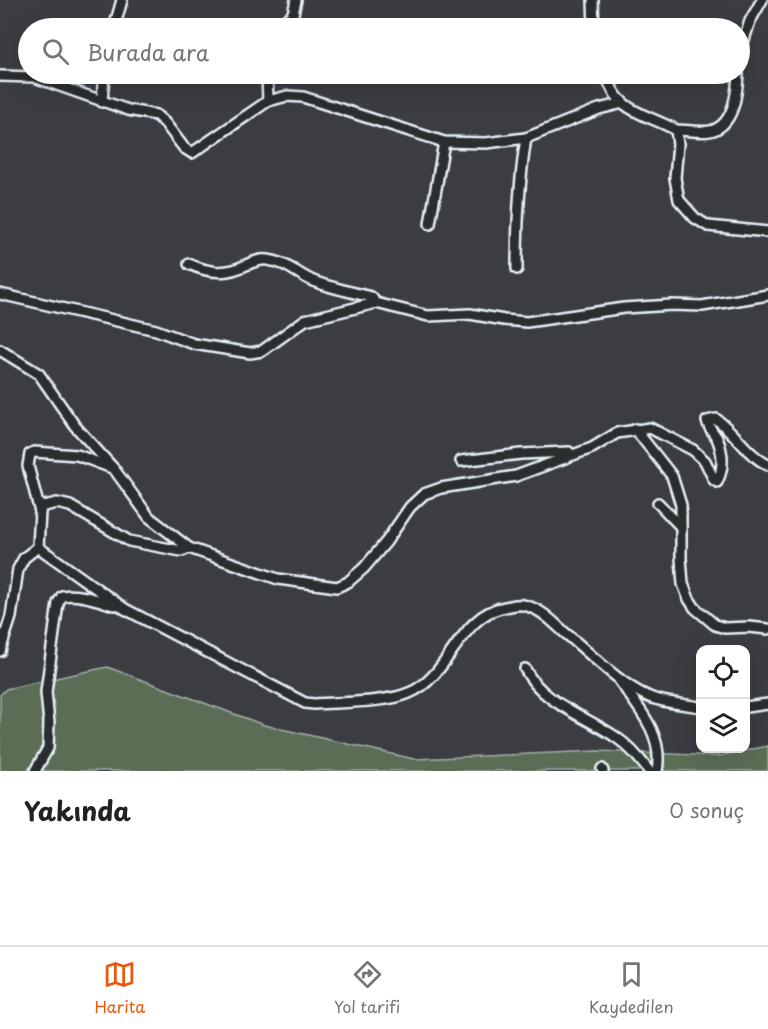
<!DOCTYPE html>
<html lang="tr">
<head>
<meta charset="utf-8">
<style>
	:root { --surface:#fff; --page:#f2f2f2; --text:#222; --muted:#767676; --line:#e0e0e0; --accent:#ea580c }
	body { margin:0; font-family:"Playpen Sans",sans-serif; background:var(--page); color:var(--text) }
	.controls { position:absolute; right:18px; bottom:18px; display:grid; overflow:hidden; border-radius:12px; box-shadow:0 6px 24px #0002 }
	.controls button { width:54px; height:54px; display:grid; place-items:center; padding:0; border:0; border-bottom:2px solid var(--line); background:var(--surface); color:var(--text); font:30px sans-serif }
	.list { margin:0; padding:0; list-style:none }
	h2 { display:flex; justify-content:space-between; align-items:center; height:78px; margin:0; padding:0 24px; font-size:26px }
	h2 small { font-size:20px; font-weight:400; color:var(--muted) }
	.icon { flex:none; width:33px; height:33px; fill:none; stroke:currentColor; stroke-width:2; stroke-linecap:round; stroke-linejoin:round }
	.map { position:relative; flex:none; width:768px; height:771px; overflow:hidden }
	.search { position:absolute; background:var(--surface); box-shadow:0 6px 24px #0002; left:18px; right:18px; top:18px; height:66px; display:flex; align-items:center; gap:15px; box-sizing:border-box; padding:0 21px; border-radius:33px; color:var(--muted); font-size:22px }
	.sheet { height:174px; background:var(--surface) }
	nav { display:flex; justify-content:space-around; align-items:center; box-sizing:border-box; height:84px; border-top:2px solid var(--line); background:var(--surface); font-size:16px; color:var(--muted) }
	nav a { display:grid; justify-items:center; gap:3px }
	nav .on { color:var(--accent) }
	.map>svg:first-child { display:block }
</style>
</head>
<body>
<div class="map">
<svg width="768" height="771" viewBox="0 0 768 771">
	<rect width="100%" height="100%" fill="#3b3d43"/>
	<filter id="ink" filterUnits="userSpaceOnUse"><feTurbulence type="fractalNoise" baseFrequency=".0167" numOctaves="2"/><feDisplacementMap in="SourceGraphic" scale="12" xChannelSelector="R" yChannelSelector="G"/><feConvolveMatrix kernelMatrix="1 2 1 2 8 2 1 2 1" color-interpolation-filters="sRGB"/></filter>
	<g filter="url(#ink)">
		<!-- green -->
		<path fill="#5b6d57" stroke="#a2afa8" stroke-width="1.5" d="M 107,667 L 264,725 L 414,759 L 597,751 L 719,756 L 768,746 L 768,771 L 0,771 L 0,695 L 6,689 Z"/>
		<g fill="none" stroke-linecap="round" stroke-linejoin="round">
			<!-- minor casing -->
			<g stroke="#e8f1f8" stroke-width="14">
				<g id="minor">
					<path d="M 593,0 L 594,28"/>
					<path d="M 114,28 L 122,0"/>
					<path d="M 275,28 L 293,14 L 296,0"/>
					<path d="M 740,52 L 750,21 L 762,0"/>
					<path d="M 267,74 L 268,101"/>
					<path d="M 606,74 C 617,113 645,113 676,130 L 678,144 L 675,178 L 679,200 L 695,218 L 708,226 L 768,232"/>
					<path d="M 0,76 L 34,77 L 128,110 L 156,115 L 165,123 L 184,148 L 192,153 L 268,101 L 287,96 L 303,97 L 444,142 L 486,143 L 526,138 L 599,109 L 623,103"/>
					<path d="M 102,102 L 104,74"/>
					<path d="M 676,130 C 687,130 700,133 710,131 C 734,126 737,93 738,74"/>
					<path d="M 430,224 L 444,142"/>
					<path d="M 189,264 C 209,273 226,275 246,265 C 253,262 260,259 268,260 C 286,262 297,274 313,281 C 331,288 352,292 371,297 L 376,303"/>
					<path d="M 517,269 C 517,225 519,182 526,138"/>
					<path d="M 0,294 L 156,330 L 194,344 L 250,353 L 262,351 L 305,320 L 376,303 L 428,316 L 470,314 L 504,320 L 527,322 L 624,308 L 672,305 L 702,306 L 768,295"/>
					<path d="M 0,350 L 39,374 L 75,426 L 114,469 L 149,517 L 189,548 L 278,579 L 337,587 L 348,582 L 364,568 L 386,542 L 410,507 L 424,494 L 441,488 L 516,476 L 592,448 L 617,433 L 650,428 L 693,450 L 705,461 L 714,480 L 717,482 C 724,468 723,452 717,438 C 713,432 709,428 707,421 L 716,419 C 735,432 747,455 768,465"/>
					<path d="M 635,429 L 672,476 L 681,505 L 681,558 L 683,584 L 689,599 L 695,608 L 715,625 L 725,628 L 749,627 L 768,629"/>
					<path d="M 461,461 L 521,454 L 569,452"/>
					<path d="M 658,503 L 681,527"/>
					<path d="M 40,512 L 40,507 L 57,503 L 70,506 L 129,541 L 181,551 L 189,548"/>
					<path d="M 38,547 L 125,609 L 305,703 L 314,704 C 341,702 386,703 409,693 C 451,676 458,615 505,607 C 511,606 517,604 523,605 C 540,608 552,621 564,632 C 589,652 618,683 647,696 C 661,703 685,704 700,707"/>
					<path d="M 0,651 L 11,617 L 18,569 L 24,558 L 38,547 L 40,512 L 28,466 L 30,454 L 34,452 L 77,455 L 112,468"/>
					<path d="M 525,669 C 544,705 585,715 617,738 C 629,746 640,759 649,771"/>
					<path d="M 619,680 C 638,708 664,734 657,771"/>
					<path d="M 746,707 L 768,704"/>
					<path d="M 602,769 L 603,771"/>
					<path d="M 35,771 L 48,748 L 49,723 L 46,692 L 58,603 L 62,596 C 79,593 97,600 114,605"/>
				</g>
			</g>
			<!-- minor -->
			<use href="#minor" stroke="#2a2d2e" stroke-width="9"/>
		</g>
	</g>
</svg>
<div class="controls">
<button><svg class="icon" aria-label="locate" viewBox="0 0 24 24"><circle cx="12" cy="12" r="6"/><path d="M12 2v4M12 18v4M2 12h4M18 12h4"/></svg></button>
<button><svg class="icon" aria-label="layers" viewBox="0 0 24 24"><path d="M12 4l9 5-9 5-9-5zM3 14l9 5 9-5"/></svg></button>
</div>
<div class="search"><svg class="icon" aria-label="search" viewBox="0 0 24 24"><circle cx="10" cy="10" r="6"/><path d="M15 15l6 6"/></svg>Burada ara</div>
</div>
<section class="sheet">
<h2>Yakında<small>0 sonuç</small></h2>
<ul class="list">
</ul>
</section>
<nav>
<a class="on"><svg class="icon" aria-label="map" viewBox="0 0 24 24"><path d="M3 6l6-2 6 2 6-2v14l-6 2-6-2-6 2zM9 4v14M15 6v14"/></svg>Harita</a>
<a><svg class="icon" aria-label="directions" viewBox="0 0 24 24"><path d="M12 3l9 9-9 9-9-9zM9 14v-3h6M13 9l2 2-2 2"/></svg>Yol tarifi</a>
<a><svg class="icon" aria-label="saved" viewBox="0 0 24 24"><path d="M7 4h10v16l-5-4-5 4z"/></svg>Kaydedilen</a>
</nav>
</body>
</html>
